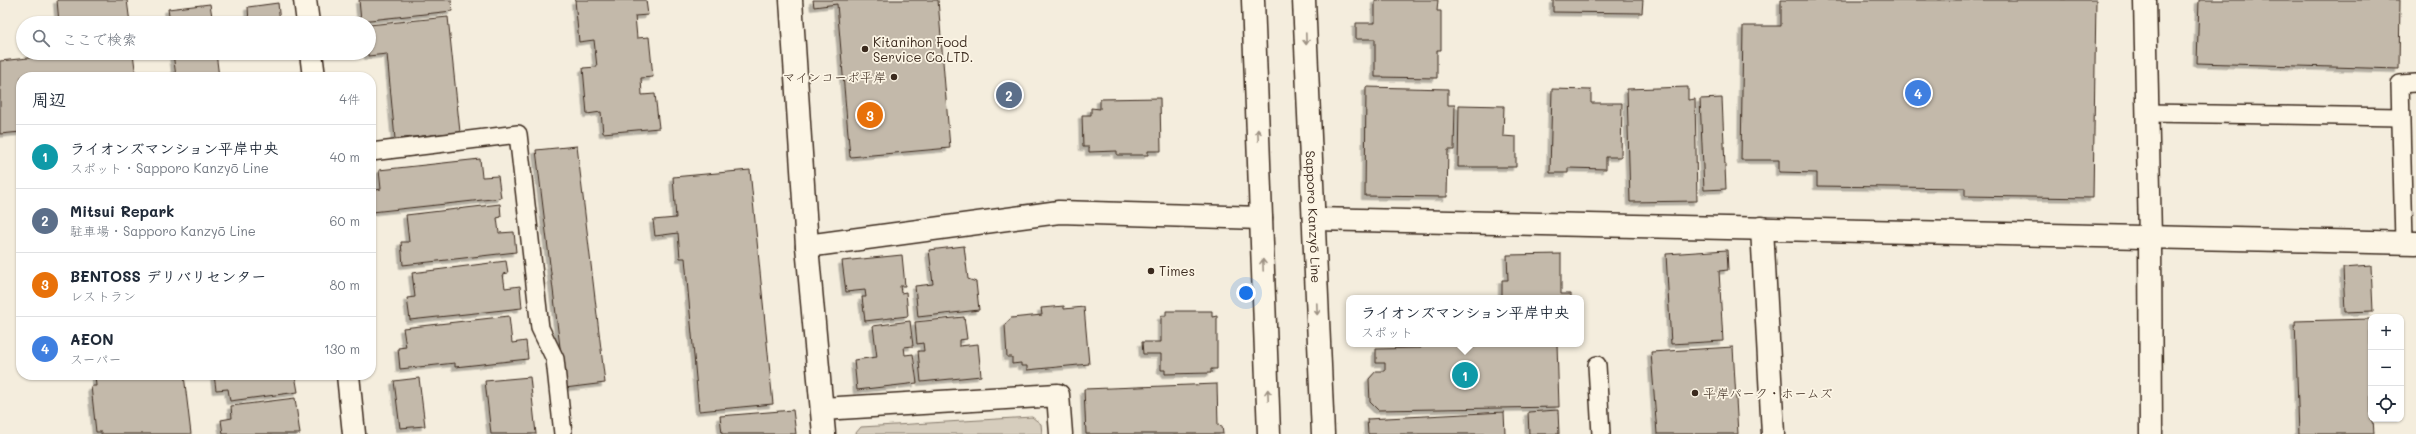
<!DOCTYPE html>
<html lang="ja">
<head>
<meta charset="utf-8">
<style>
	:root { --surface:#fff; --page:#f6f6f7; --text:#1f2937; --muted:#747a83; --line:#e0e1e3; --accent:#0f766e }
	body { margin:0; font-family:Mali,"Klee One",sans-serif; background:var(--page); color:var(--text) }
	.controls { position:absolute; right:12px; bottom:12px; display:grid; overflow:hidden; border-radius:8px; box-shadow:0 1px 3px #0004 }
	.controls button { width:36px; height:36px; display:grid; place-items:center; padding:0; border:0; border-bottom:1px solid var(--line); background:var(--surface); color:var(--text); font:20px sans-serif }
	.you { position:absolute; left:1246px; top:293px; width:14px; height:14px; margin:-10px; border:3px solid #fff; border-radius:50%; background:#1a73e8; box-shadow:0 0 0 6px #1a73e833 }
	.badge { display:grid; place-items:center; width:26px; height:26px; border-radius:50%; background:var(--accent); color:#fff; font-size:13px; font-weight:700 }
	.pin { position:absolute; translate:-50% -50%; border:2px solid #fff; box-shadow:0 1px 4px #0006 }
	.popup { position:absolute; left:1346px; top:295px; width:238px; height:52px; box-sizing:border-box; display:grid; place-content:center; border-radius:8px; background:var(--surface); filter:drop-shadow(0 1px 3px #0005); font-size:13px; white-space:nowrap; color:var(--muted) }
	.popup b { font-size:15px; color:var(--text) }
	.popup::after { content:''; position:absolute; left:50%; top:100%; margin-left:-8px; border:8px solid transparent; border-top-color:var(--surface) }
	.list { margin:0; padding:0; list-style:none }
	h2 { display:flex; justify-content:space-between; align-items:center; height:52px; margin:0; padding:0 16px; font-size:17px }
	h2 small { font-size:13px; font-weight:400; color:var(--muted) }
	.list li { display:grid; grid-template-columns:26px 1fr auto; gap:12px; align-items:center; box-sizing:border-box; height:64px; padding:0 16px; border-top:1px solid var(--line) }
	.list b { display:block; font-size:15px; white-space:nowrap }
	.list p { margin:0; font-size:13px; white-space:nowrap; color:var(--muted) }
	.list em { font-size:13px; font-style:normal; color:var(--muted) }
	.icon { flex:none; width:22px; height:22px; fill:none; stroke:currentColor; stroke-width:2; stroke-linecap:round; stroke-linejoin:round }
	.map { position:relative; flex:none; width:2416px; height:434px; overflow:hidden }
	.search { position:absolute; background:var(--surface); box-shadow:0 1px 3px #0004; left:16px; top:16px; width:360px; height:44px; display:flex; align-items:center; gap:10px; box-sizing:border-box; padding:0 14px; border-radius:22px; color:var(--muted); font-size:15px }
	.panel { position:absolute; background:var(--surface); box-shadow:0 1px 3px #0004; left:16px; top:72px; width:360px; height:308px; border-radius:16px }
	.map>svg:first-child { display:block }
</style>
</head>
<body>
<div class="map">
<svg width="2416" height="434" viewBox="0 0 2416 434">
	<defs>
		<filter id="shadow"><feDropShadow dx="-3.5" dy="3.5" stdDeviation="0" flood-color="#0004"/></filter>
	</defs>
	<rect width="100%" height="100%" fill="#f4eddd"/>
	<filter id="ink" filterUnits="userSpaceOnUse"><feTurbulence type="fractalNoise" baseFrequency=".025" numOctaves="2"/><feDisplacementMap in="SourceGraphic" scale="8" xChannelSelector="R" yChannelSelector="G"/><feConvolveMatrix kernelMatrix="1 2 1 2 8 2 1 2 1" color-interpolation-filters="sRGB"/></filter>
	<g filter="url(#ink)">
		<!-- green -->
		<path fill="#d6cdbd" stroke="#887c6e" d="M 1032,417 L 1041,424 L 1042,434 L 855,434 L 861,427 Z"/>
		<!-- building -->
		<g fill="#c3b9aa" stroke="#3b2a1e" filter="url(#shadow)">
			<path d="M 57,0 L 127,0 L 130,23 L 59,23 Z"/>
			<path d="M 359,0 L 451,0 L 452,11 L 361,21 Z"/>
			<path d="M 575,0 L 646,0 L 648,15 L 635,16 L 637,38 L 649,37 L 653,77 L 641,78 L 642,95 L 655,94 L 659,128 L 603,133 L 601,112 L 587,114 L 583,68 L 597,67 L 594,40 L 579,42 Z"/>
			<path d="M 813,0 L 938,0 L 950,148 L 850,157 L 837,4 L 814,7 Z"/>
			<path d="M 1375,0 L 1438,0 L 1437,11 L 1441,11 L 1441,50 L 1437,50 L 1437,78 L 1375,77 L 1375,39 L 1356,39 L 1356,23 L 1375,23 Z"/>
			<path d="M 1553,0 L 1643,0 L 1642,13 L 1553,12 Z"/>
			<path d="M 1781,0 L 2096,0 L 2093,198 L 1965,196 L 1965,188 L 1817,186 L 1817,173 L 1779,172 L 1779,160 L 1741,160 L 1743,26 L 1781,26 Z"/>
			<path d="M 2199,0 L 2400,0 L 2399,69 L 2197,63 Z"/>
			<path d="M 278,3 L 280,23 L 249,23 L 248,7 Z"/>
			<path d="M 210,4 L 213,23 L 170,23 L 168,9 Z"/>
			<path d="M 448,17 L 460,132 L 395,139 L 387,54 L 368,56 L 369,25 Z"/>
			<path d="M 47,53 L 133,53 L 136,77 L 21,77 L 21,132 L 0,134 L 0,61 L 47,56 Z"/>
			<path d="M 173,53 L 216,53 L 219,77 L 176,77 Z"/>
			<path d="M 1366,87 L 1448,89 L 1448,105 L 1455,105 L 1454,150 L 1448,150 L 1447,197 L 1365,196 Z"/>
			<path d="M 1688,87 L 1688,100 L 1695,99 L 1697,201 L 1630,202 L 1627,89 Z"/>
			<path d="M 1552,89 L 1591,90 L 1591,103 L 1622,103 L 1621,157 L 1606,157 L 1606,169 L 1568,168 L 1568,173 L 1550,173 Z"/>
			<path d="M 1160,98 L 1161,151 L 1148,151 L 1148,155 L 1117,155 L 1117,151 L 1089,152 L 1089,147 L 1083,147 L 1082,115 L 1091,115 L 1091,108 L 1100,109 L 1100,99 Z"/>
			<path d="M 1722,98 L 1726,189 L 1704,190 L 1700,99 Z"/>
			<path d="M 1459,105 L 1504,106 L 1503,136 L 1516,137 L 1516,167 L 1458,167 Z"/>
			<path d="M 577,146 L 605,383 L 565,388 L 536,150 Z"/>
			<path d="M 480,159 L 482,177 L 498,176 L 501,198 L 372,212 L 371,191 L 381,189 L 379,170 Z"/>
			<path d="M 750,170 L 773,404 L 699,411 L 685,258 L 680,258 L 678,233 L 655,236 L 653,220 L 676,218 L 673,177 Z"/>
			<path d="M 500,204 L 501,217 L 497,218 L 499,233 L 514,232 L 516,252 L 403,265 L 401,242 L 409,242 L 406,215 Z"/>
			<path d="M 964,246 L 968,279 L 976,282 L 979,310 L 918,317 L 915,286 L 933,284 L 929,250 Z"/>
			<path d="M 1727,250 L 1728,270 L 1719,271 L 1723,341 L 1671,344 L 1666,254 Z"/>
			<path d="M 1561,254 L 1561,294 L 1571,294 L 1571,298 L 1502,298 L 1502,280 L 1508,280 L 1507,255 Z"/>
			<path d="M 902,255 L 905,286 L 900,286 L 901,293 L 906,292 L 908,316 L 865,321 L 862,297 L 866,297 L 865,290 L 846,292 L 842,261 Z"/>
			<path d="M 506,261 L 508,273 L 503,274 L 505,288 L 520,286 L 522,308 L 410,320 L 407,298 L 415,297 L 412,273 Z"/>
			<path d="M 2371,266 L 2373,311 L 2345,312 L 2343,268 Z"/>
			<path d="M 1064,306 L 1064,309 L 1084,307 L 1089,364 L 1027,370 L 1027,366 L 1021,366 L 1021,363 L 1012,364 L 1012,357 L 1007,357 L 1005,325 L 1011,318 L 1042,315 L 1041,308 Z"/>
			<path d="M 1166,311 L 1212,311 L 1212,317 L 1217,316 L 1217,369 L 1211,369 L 1211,373 L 1165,374 L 1165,370 L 1161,370 L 1161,354 L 1143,354 L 1142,342 L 1161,342 L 1161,316 L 1166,316 Z"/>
			<path d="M 509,316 L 512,343 L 526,341 L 528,359 L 455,367 L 455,363 L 400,369 L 398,348 L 406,347 L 403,328 Z"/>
			<path d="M 964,317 L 967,339 L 959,340 L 959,346 L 978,344 L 981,376 L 921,382 L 918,351 L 924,351 L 923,343 L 917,344 L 915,322 Z"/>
			<path d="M 2370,319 L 2371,419 L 2373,419 L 2374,434 L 2299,434 L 2295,321 Z"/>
			<path d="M 910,321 L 913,346 L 904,347 L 905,355 L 913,354 L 917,383 L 857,390 L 854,360 L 877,357 L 873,326 Z"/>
			<path d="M 1421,344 L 1557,344 L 1559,407 L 1378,410 L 1370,402 L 1369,379 L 1376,371 L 1385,371 L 1385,363 L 1376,363 L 1376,349 L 1421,348 Z"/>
			<path d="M 1733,347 L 1738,434 L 1657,434 L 1651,352 Z"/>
			<path d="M 95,375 L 184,375 L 191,434 L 101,434 L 101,432 L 96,432 L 91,386 L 96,386 Z"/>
			<path d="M 214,375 L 295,375 L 298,392 L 230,401 L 228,389 L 216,390 Z"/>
			<path d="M 530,377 L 536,434 L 491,434 L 485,381 Z"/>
			<path d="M 419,378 L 425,426 L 400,428 L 394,381 Z"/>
			<path d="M 1217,384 L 1218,425 L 1222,426 L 1223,434 L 1086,434 L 1084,389 Z"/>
			<path d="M 295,398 L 300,434 L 223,434 L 221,420 L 232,418 L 231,406 Z"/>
			<path d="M 793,410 L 796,434 L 722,434 L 720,416 Z"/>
			<path d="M 1558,410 L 1559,434 L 1529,434 L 1528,412 Z"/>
			<path d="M 1504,412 L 1505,434 L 1368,434 L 1367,419 Z"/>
		</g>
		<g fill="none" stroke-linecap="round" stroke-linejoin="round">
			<!-- lane casing -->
			<g stroke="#3b2a1e" stroke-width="20">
				<g id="lane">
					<path d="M 2147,113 L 2400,117"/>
					<path d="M 371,152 L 518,134 L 540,328 L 555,359 L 563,434"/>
					<path d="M 2404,242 L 2400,84 L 2416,83"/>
					<path d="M 1597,365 L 1601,434"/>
				</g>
			</g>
			<!-- street casing -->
			<g stroke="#3b2a1e" stroke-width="25">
				<g id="street">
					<path d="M 791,0 L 807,246 L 824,434"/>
					<path d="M 2145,0 L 2150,238 L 2151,434"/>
					<path d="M 1314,219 L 2416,243"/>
					<path d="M 1762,228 L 1773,434"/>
					<path d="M 807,246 L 1059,212 L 1261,218"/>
					<path d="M 822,409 L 1058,395 L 1061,434"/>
				</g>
			</g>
			<!-- secondary casing -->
			<g stroke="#3b2a1e" stroke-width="25">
				<g id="secondary">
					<path d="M 305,0 L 308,23"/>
					<path d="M 311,53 L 314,77"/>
					<path d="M 348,375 L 354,434"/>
				</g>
			</g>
			<!-- primary casing -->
			<g stroke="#3b2a1e" stroke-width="25">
				<g id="primary">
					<path d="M 1253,0 L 1269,434"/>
					<path id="s1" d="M 1304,0 L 1323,434"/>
				</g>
			</g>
			<!-- lane -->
			<use href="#lane" stroke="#fcf5e5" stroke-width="17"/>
			<!-- street -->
			<use href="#street" stroke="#fcf5e5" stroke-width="22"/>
			<!-- secondary -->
			<use href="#secondary" stroke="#fcf5e5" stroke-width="22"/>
			<!-- primary -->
			<use href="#primary" stroke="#fcf5e5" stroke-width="22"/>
		</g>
		<!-- one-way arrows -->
		<defs><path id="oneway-shaft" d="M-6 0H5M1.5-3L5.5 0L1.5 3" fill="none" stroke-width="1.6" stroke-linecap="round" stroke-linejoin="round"/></defs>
		<g stroke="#9c9082">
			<use href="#oneway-shaft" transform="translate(1306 39) rotate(88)"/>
			<use href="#oneway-shaft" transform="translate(1258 135) rotate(-92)"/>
			<use href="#oneway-shaft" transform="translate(1263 265) rotate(-92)"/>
			<use href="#oneway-shaft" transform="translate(1317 309) rotate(88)"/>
			<use href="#oneway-shaft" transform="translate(1268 395) rotate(-92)"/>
		</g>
	</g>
	<!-- markers -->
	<g fill="#3b2a1e" stroke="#fcf5e5" stroke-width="1.5">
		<circle cx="865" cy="49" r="4"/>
		<circle cx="894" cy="77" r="4"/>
		<circle cx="1151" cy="271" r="4"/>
		<circle cx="1695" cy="393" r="4"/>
	</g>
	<g text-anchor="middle" stroke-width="3.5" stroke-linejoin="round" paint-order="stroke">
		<!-- poi labels -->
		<g font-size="13" fill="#3b2a1e" stroke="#fcf5e5" text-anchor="start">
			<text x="873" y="47">Kitanihon Food<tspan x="873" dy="15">Service Co.LTD.</tspan></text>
			<text x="886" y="82" text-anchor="end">マインコーポ平岸</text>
			<text x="1159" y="276">Times</text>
			<text x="1703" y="398">平岸パーク・ホームズ</text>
		</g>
		<!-- street labels -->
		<g font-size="13" fill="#3b2a1e" stroke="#fcf5e5">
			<text dy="5" stroke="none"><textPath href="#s1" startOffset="217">Sapporo Kanzyō Line</textPath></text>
		</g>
	</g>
</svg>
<div class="controls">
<button>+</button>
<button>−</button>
<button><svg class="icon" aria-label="locate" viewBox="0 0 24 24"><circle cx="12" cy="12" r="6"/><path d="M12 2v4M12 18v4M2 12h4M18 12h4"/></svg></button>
</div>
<div class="you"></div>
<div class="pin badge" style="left:1465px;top:375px;background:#0f9aa8">1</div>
<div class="popup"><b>ライオンズマンション平岸中央</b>スポット</div>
<div class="pin badge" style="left:1009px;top:95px;background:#5c6f8a">2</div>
<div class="pin badge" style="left:870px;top:115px;background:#e8710a">3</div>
<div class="pin badge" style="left:1918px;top:93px;background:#3f7fe0">4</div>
<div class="search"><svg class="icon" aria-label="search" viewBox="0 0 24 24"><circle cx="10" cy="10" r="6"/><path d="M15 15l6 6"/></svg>ここで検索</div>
<section class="panel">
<h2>周辺<small>4件</small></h2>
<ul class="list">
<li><span class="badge" style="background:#0f9aa8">1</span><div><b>ライオンズマンション平岸中央</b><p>スポット · Sapporo Kanzyō Line</p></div><em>40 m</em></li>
<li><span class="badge" style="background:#5c6f8a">2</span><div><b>Mitsui Repark</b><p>駐車場 · Sapporo Kanzyō Line</p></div><em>60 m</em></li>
<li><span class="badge" style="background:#e8710a">3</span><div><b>BENTOSS デリバリセンター</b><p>レストラン</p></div><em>80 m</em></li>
<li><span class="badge" style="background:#3f7fe0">4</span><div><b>AEON</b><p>スーパー</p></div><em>130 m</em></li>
</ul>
</section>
</div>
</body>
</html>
